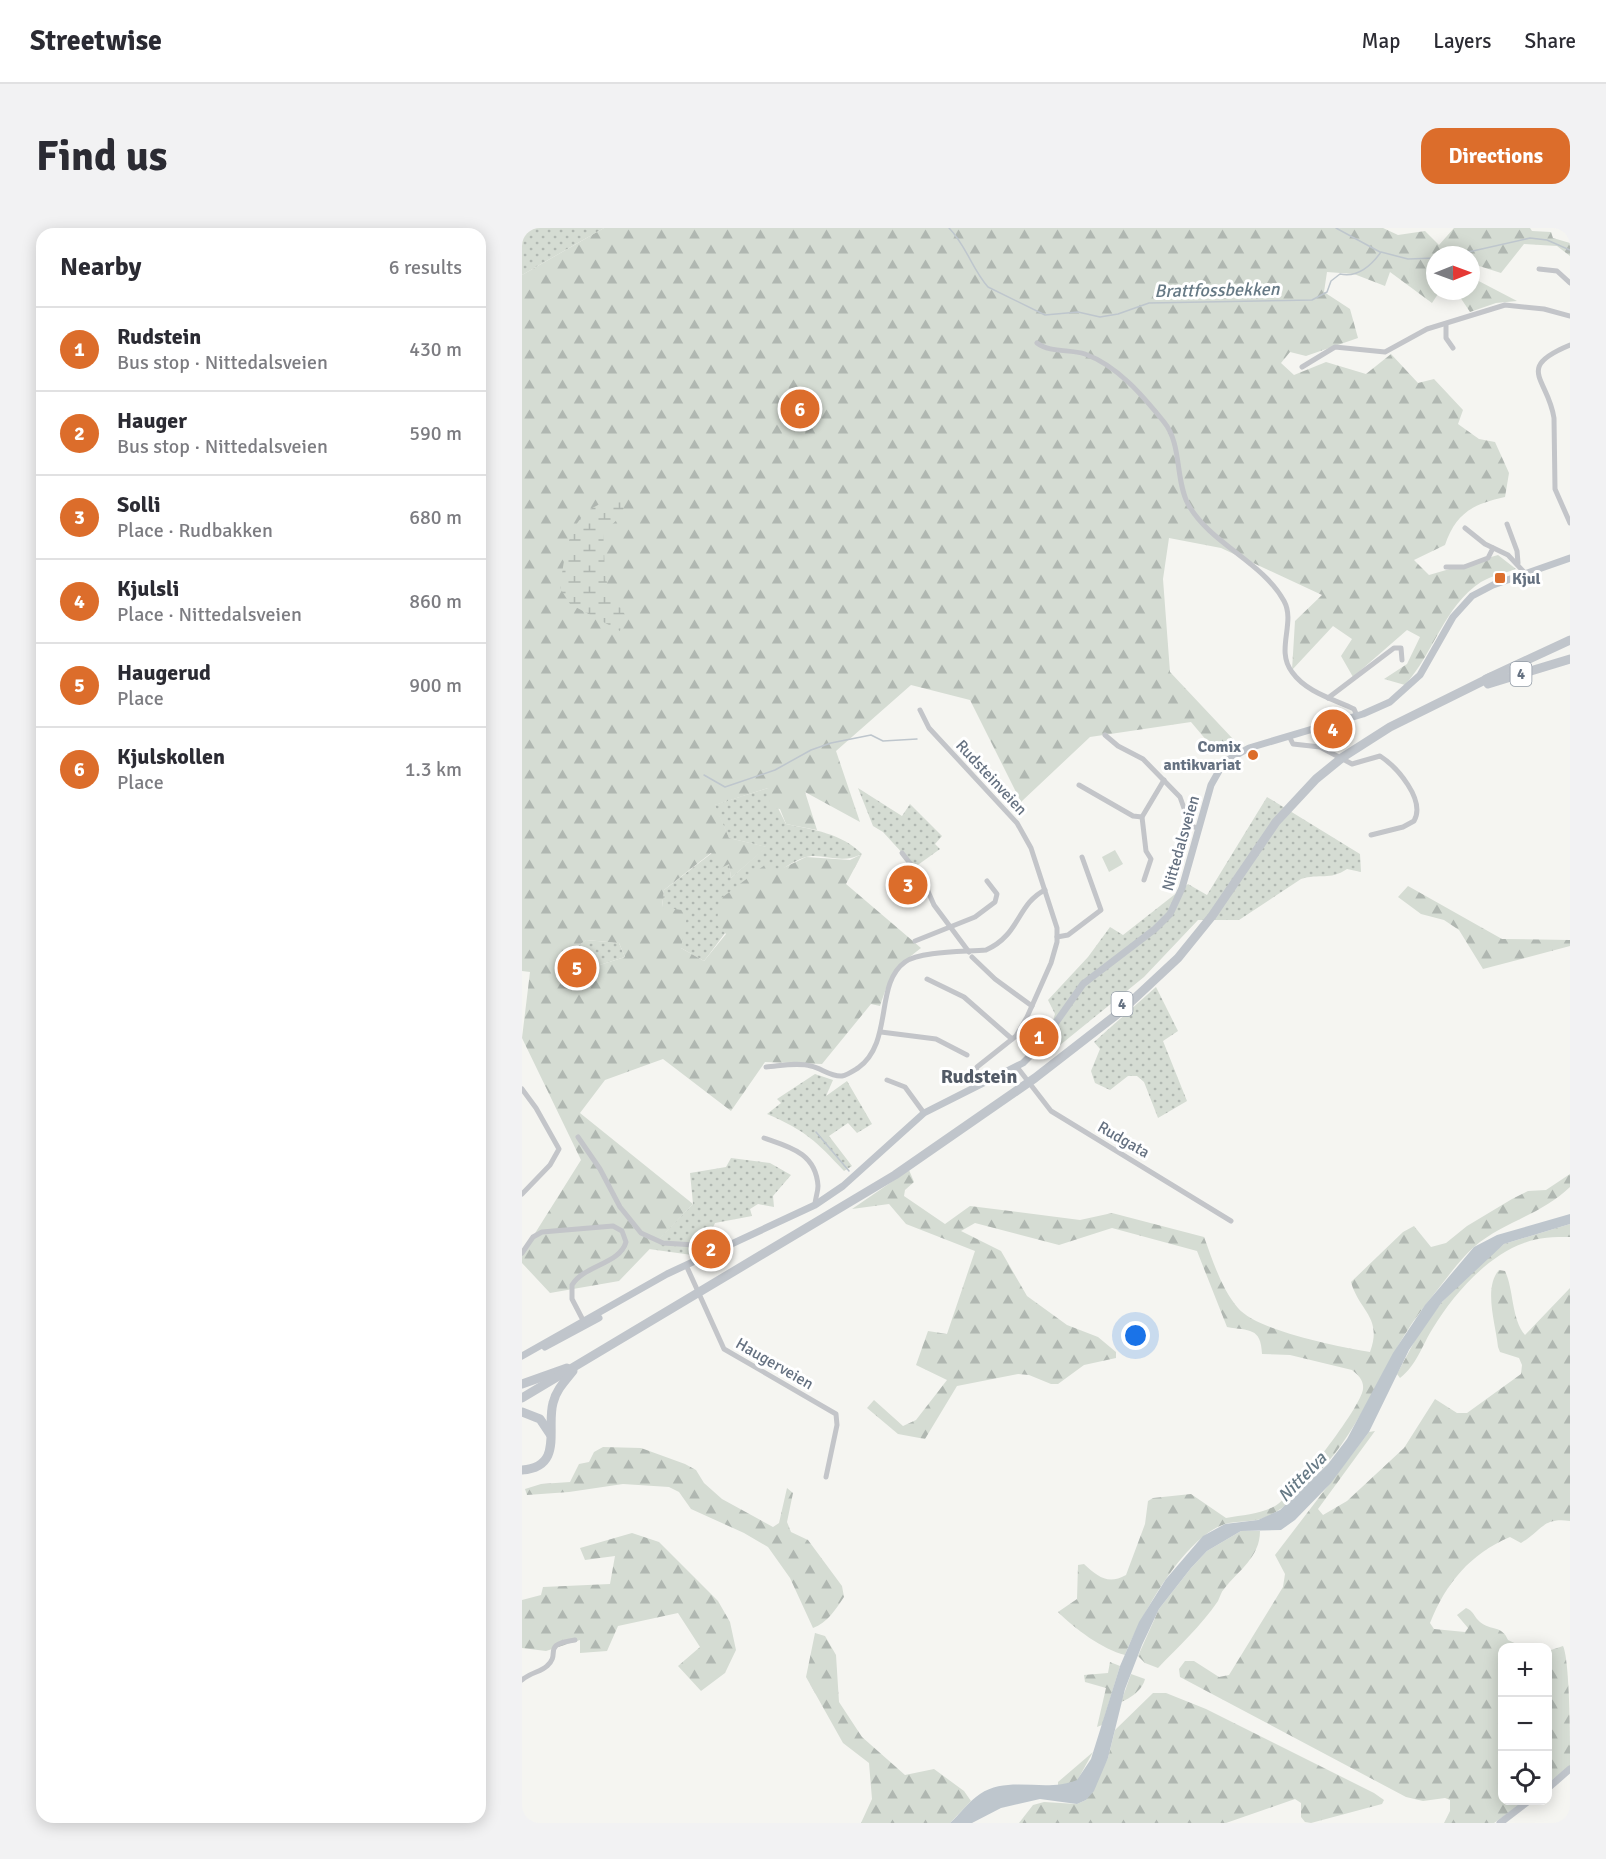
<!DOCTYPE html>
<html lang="en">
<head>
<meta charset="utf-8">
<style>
	:root { --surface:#fff; --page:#f2f2f3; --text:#2b2b33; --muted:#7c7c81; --line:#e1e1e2; --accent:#dc6d2b }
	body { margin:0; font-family:Signika,sans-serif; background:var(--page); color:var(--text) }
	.controls { position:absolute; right:18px; bottom:18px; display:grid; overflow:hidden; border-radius:12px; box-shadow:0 3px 15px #0003 }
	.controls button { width:54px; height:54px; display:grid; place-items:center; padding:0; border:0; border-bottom:2px solid var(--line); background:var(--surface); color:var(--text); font:30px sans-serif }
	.compass { position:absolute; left:904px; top:18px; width:54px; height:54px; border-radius:50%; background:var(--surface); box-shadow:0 3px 15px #0003; rotate:89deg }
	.you { position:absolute; left:614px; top:1108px; width:21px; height:21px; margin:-15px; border:4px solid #fff; border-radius:50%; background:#1a73e8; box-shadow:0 0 0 9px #1a73e833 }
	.badge { display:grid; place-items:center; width:39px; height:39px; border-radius:50%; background:var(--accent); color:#fff; font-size:20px; font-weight:700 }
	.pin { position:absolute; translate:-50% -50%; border:3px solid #fff; box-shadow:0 2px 6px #0006 }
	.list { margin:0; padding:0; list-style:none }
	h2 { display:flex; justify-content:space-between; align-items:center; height:78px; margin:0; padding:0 24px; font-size:26px }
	h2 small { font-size:20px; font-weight:400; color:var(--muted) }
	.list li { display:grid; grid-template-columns:39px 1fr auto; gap:18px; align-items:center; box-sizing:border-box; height:84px; padding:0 24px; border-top:2px solid var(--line) }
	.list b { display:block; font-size:22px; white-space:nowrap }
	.list p { margin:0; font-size:20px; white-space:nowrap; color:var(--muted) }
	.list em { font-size:20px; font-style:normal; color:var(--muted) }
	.icon { flex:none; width:33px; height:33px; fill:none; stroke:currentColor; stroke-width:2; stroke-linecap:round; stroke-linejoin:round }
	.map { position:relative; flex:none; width:1048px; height:1595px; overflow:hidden; border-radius:18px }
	header { display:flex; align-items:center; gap:36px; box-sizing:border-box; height:84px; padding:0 30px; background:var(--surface); border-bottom:2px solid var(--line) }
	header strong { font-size:28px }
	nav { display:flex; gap:33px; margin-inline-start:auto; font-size:21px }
	.intro { display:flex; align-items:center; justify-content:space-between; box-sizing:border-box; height:144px; padding:0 36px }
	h1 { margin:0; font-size:42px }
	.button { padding:15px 27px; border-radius:18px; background:var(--accent); color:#fff; font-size:21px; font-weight:700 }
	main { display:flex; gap:36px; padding:0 36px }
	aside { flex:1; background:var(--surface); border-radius:18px; box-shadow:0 3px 15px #0003 }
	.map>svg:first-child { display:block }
</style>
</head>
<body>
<header>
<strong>Streetwise</strong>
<nav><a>Map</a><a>Layers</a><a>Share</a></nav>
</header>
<div class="intro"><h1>Find us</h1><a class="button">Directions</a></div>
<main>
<aside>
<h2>Nearby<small>6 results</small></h2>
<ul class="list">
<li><span class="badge">1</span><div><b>Rudstein</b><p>Bus stop · Nittedalsveien</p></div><em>430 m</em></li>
<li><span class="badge">2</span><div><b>Hauger</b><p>Bus stop · Nittedalsveien</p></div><em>590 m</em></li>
<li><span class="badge">3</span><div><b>Solli</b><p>Place · Rudbakken</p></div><em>680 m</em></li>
<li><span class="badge">4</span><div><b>Kjulsli</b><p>Place · Nittedalsveien</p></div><em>860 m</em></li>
<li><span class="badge">5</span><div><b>Haugerud</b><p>Place</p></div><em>900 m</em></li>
<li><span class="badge">6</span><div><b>Kjulskollen</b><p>Place</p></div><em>1.3 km</em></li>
</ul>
</aside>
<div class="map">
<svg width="1048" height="1595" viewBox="0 0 1048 1595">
	<defs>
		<pattern id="grass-dots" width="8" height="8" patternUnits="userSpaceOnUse" patternTransform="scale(1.5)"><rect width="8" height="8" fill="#d5dcd3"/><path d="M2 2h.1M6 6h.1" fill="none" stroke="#b0b7b1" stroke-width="1.8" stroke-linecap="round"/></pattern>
		<pattern id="forest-firs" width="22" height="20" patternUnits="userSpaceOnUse" patternTransform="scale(1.5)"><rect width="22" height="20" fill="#d5dcd3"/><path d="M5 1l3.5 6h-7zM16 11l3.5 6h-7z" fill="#b0b7b1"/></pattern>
		<pattern id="wetland-marsh" width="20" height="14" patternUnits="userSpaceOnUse" patternTransform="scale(1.5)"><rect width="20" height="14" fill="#d5dcd3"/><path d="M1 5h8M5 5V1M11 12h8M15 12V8" fill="none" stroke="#b0b7b1"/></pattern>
	</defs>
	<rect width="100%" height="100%" fill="#f5f5f1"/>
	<!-- grass -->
	<g fill="url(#grass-dots)">
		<path d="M 0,0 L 82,0 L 0,47 Z"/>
		<path d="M 246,560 L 264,596 C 290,601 321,606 340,626 C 317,638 300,623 281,630 C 242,644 208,701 182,733 L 159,720 L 140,679 L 142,662 L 190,625 L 207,635 L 209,650 L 244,619 L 207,610 L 192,577 Z"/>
		<path d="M 336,560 L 380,588 L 388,576 L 420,608 L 413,616 L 418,621 L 393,639 L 361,604 L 351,598 Z"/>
		<path d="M 745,569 L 838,626 L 839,644 L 825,641 C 807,653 798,645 779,651 L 717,692 L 676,692 L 622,749 L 527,826 L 520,827 L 533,786 L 526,772 L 566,729 L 588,699 L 601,707 L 666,656 L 685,667 Z"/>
		<path d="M 64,712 L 97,715 L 103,729 L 68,740 L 55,751 L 43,749 L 44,727 Z"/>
		<path d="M 634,759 L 656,803 L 641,813 L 665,873 L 636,890 L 622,854 L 615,848 L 606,848 L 588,862 L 573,855 L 569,843 L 578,821 L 572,814 Z"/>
		<path d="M 293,846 L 311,852 L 304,868 L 325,853 L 350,896 L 335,905 L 326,895 L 307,908 L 330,938 L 322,943 C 294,913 284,903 245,886 L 259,875 L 255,871 Z"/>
		<path d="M 209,930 L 248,935 L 269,947 L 251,968 L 252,979 L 236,976 L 228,981 L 230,988 L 193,995 C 188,1008 178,1015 170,1027 L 127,1021 L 171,976 L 168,945 L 204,939 Z"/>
	</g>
	<!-- forest -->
	<g fill="url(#forest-firs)" fill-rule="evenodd">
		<path d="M 82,0 L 861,0 L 876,7 L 903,3 L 917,17 L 932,0 L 1008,0 L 1010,3 L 1029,4 L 1031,10 L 1048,15 L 1048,28 L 1035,18 L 1002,16 L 979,45 L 954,37 L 949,40 L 949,27 L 913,27 L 913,63 L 918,63 L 910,75 L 868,44 L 863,58 L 832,46 L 805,44 L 802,64 L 828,81 L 836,110 L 784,128 L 768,124 L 759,135 L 772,147 L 804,134 L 844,146 L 869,126 L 896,155 L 912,151 L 941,182 L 936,196 L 957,211 L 973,214 L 987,245 L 983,269 C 951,276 934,285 923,317 L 892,332 L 907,347 L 976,327 L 994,341 C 983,345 969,348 959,354 C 922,378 912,425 883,457 L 862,451 L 885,436 L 898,409 L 885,402 L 831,449 L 819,428 L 830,411 L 811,398 L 770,442 L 773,393 L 800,367 L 699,320 L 647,310 L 641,351 L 648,444 L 711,511 L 696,526 L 669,494 L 568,509 L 499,574 L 448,472 L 389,457 L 314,523 L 338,594 L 283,564 L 295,602 L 264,596 L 258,581 L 248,580 L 246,560 L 193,577 L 207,610 L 245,619 L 209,650 L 207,636 L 199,640 L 189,625 L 142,662 L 140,679 L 166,683 L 159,720 L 182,733 L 204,706 L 195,697 L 197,672 L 244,636 L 255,643 L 284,629 L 328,632 L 340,626 L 324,656 L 399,720 C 372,741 369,745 358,778 L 349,776 L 300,836 L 243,834 L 209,883 L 141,831 L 83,852 L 58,885 L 171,976 L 97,1053 L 28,1065 L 0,1035 L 0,1026 L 59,932 L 0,810 L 8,744 L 0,743 L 0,47 ZM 64,712 L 97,715 L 103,729 L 68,740 L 56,751 L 43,749 L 44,727 Z"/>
		<path d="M 949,49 L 995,73 L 974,75 L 948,84 L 934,63 L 949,63 Z"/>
		<path d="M 886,658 L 980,711 L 1048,712 L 1048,718 L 961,741 L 937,702 L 922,692 L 899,686 L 876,669 Z"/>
		<path d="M 387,942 L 392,954 L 383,962 L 382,968 L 423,996 L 448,978 L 558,992 L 590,985 L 682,1009 C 691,1033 699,1060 716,1080 C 735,1103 818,1119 848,1124 C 861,1089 837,1083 829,1054 L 881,1004 L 892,998 L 909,1019 L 924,1015 L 945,998 L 990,971 L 1006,963 L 1024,962 L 1048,946 L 1048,959 C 1019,987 981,994 952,1019 C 935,1034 920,1057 905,1075 C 862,1128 843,1198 795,1246 C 778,1264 760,1286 735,1292 C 724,1294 713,1293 703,1296 C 661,1310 619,1388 603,1427 C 580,1421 553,1401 536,1384 L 555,1371 L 556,1337 L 562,1336 C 576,1349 586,1357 604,1347 L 623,1296 L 626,1273 L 631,1270 L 669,1266 L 704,1290 C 721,1287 739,1286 753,1278 C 770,1269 840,1178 841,1161 C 842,1152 836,1147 830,1142 L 768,1127 L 740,1126 C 739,1099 727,1103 705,1099 L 675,1023 L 590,1000 L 537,1017 L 453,995 L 439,1003 L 479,1023 L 505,1068 L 545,1097 L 576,1109 L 594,1124 L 594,1130 L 562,1137 L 536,1156 L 529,1156 L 507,1147 L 496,1146 L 435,1158 L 403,1211 L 376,1206 L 345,1180 L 352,1172 L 381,1198 L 394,1192 L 425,1152 L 394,1137 L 406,1103 L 425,1106 L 453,1023 L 384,996 L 367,976 L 330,981 Z"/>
		<path d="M 1048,996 L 1048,1009 C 1032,1009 1017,1009 1002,1015 C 965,1028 931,1067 911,1100 C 900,1117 895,1137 878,1150 L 875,1146 L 898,1103 L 920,1074 L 951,1042 L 982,1016 Z"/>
		<path d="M 977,1042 L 983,1043 C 992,1062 989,1090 1003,1107 L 1048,1060 L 1048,1293 C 1020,1289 1020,1303 999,1315 L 988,1309 C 948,1326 924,1355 908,1395 L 912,1401 L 943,1404 L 946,1400 L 935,1387 L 944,1380 C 952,1383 952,1389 958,1394 C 969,1403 980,1397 986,1412 L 1001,1419 L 981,1420 L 981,1572 L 1003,1573 L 972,1595 L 922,1595 L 928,1583 L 928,1572 L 923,1570 L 901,1573 L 884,1569 L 658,1449 L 657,1441 L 663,1433 L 672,1433 L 697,1449 L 707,1447 L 761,1359 L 763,1346 L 753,1327 L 847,1204 L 853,1203 L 796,1281 L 801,1287 L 825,1273 L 882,1220 L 913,1171 L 935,1185 L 945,1185 L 999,1146 L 1000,1137 L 997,1130 L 978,1124 L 976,1119 C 974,1097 961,1060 977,1042 Z"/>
		<path d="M 81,1219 L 119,1220 L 163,1236 L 174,1242 L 182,1255 L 200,1271 L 251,1299 L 257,1295 L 265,1260 L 271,1265 L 265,1294 L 269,1304 L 286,1312 L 320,1358 L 322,1369 C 314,1381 305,1395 291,1400 L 268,1350 L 246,1319 L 222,1305 L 169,1281 L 157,1264 L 147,1259 L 101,1256 L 47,1264 L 5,1267 L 3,1261 L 19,1256 L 48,1254 L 57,1236 L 67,1234 L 72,1224 Z"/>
		<path d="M 719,1303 L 738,1303 C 738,1329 717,1342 702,1361 C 699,1364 698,1369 696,1373 C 679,1398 656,1419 636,1440 L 623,1435 L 616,1428 L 637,1381 L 669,1340 L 685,1323 Z"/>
		<path d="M 110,1305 L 137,1314 L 196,1373 L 208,1394 L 214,1422 L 203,1445 L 179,1463 L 156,1438 L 178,1419 L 156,1385 L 96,1398 L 85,1423 L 58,1425 L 58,1412 L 24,1423 L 0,1420 L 0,1372 L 19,1367 L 21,1359 L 88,1356 L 93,1328 L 63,1332 L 58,1320 Z"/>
		<path d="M 293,1405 L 303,1408 L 314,1427 L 317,1474 L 340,1509 L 383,1547 L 412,1541 L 442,1563 L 449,1573 L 428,1595 L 339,1595 L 350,1571 L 347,1535 L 321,1515 L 284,1449 Z"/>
		<path d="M 1041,1418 C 1048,1433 1048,1515 1048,1538 L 1026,1555 L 1026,1423 Z"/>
		<path d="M 588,1434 L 598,1438 L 580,1497 L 575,1499 L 584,1460 L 563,1454 L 562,1447 L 586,1445 Z"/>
		<path d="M 609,1446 L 623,1451 C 621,1461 608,1471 599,1474 Z"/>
		<path d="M 631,1465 L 644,1465 L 684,1481 L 852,1565 L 862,1572 L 860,1576 L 789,1595 L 783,1594 L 779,1589 L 779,1575 L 773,1571 L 704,1595 L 497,1595 L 511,1577 L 522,1574 L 555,1576 L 564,1572 L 586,1530 L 593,1502 Z"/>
		<path d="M 571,1524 L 555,1553 L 536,1558 L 536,1554 Z"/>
	</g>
	<!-- wetland -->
	<path fill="url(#wetland-marsh)" d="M 98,271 L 102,279 L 99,288 L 81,305 C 83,324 81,344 87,362 C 91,373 101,379 104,390 L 98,403 L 48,376 L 38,360 C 44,319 47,277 98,271 Z"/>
	<!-- pitch -->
	<path fill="#d5dcd3" d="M 593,622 L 601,636 L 587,644 L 580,629 Z"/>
	<!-- water -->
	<path fill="#bec6cd" d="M 1048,986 L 1048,996 L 982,1016 L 920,1074 L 887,1122 L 847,1204 L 809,1255 L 773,1292 L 759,1302 L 719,1303 L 685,1323 L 669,1340 L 637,1381 L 620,1417 L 603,1461 L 586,1530 L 572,1563 L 564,1572 L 555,1576 L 518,1571 L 479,1580 L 450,1595 L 428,1595 C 438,1586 447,1573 458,1566 C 487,1547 524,1565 555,1552 L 569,1531 L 598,1438 L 617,1394 L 644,1351 L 681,1308 L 703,1296 L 736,1292 L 758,1282 L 806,1236 L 825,1211 L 871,1125 L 903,1077 L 952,1019 L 975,1007 Z"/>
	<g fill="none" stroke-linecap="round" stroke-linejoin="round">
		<!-- stream -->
		<g stroke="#bec6cd" stroke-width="1.5">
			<path d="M 427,0 C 444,17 450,41 466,59 L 523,87 L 556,84 L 578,89 L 596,86 L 627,75 L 790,72 L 805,64 L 809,53 L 818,46 C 836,50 849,38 859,24 L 886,31 L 913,30"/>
			<path d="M 814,0 L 858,24"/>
			<path d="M 933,27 L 1008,10 L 1025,12 L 1048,22"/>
			<path d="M 182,547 L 203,559 L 253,542 L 289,522 L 309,515 L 349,507 L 361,513 L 395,511"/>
			<path d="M 294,904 L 327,943"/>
		</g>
		<!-- street -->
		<g stroke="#c3c5c9" stroke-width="5">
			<path d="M 1017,41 L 1035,43 L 1048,55"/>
			<path d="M 924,96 L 924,110 L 931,120"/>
			<path d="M 515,115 C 528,125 548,121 563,126 C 596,138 621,168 642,194 C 660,216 653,251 666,276 C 688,316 740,333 762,373 C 774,395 753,422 770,444 C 784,464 811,471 832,481 L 835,488"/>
			<path d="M 1048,117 C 992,140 1026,150 1032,190 L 1033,261 L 1048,295"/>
			<path d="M 780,139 L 813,119 L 863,124 L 905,101 L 983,77 L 1022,81 L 1048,88"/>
			<path d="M 985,296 L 995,323 L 996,335"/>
			<path d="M 943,300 L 963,316 L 986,327 L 1003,345"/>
			<path d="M 924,339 L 942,339 L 966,330 L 971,320"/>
			<path d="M 806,470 L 872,420 L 879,420 L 880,432"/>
			<path d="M 398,482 L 407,500 L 495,595 L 509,620 L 535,700 L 535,714 L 529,735 L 505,789 L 494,808 L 455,839 L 452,849 L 454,859"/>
			<path d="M 583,507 L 596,518 L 621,531 L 658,569 L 668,597 L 677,601"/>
			<path d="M 767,508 L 771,516 L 798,519 L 830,536 L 858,528 C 875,539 904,572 892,593 L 881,599 L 849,607"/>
			<path d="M 557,557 L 611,588 L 620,589"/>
			<path d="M 380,625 L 401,652 L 412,677 L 447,724"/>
			<path d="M 622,652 L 629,631 L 624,623 L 620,589 L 642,552"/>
			<path d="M 535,709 L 546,707 L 579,682 L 560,629"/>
			<path d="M 393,713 L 453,689 L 473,674 L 475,666 L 465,653"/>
			<path d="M 450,729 L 473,751 L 510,778"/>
			<path d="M 405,751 L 442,769 L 490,811"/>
			<path d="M 359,804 L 414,811 L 445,827"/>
			<path d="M 244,839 C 258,838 275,834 289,838 C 299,840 309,849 320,848 C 325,847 331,843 336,840 C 372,814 352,756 383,734 C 398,723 443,724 464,722 C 498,707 495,676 523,662"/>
			<path d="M 495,839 L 529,883 L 709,993"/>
			<path d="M 365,852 L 383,859 L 402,885"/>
			<path d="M 0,861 L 14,880 L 37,921 L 28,937 L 0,966"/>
			<path d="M 56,909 L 78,941 L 98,979 L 119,1005 L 141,1015 L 173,1017 L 176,1032"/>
			<path d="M 242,910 C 268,919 294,925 296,958 C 296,965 293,970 293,977"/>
			<path d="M 0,1025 L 11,1009 L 20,1004 L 91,998 L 100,1003 L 104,1014 C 98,1036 62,1037 50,1057 L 50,1071 L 63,1096"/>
			<path d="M 164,1037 L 202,1121 L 314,1186 L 315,1197 L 304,1249"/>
			<path d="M 0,1452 C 9,1444 19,1444 25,1438 C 40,1425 18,1417 53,1412"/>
		</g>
		<!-- secondary -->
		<g stroke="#c0c5cb" stroke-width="7">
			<path d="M 23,1119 L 77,1090"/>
			<path d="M 0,1128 L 145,1046 L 293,977 L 321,958 L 402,885 L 501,835 L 516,820 L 561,756 L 633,701 L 648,686 L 660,660 L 689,557 L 702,534 L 727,520 L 841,486 L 868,474 L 898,447 L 931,389 L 950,368 L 971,357 L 1048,330"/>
			<path d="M 1026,1560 L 1048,1541"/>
			<path d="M 978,1595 L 1008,1572"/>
		</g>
		<!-- highway -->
		<g stroke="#c0c5cb" stroke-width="9">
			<path d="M 964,451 L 1048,412"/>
			<path d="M 966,456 L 1048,431"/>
			<path d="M 0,1156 L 45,1140"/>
			<path d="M 0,1170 L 373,947 L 513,850 L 598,784 L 656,730 L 690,688 L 754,594 L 794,551 L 821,529 L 868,499 L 969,449"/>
			<path d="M 0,1184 L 18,1191 L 28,1206"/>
			<path d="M 0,1242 C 42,1239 24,1200 31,1175 C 34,1162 43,1153 51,1143"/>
		</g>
	</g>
	<!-- markers -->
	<g fill="#dc6d2b" stroke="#fff" stroke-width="2">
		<rect x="972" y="344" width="12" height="12" rx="3"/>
		<circle cx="731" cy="527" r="6"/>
	</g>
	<g text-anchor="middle" stroke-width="6" stroke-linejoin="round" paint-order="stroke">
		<!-- shield labels -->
		<g fill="#fff" stroke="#939ca7" stroke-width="1.5">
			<rect x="988.5" y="434" width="21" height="24" rx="4.5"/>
			<rect x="589.5" y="764" width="21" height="24" rx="4.5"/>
		</g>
		<g font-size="15" font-weight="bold" fill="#657181">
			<text x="999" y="451">4</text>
			<text x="600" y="781">4</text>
		</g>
		<!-- poi labels -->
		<g font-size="16" font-weight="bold" fill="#657181" stroke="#fff" text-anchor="start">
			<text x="990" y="356">Kjul</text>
			<text x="719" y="524" text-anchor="end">Comix<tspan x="719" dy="18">antikvariat</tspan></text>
		</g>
		<!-- street labels -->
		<g font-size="16" fill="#657181" stroke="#fff">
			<text transform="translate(470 549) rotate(47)" y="6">Rudsteinveien</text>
			<text transform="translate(658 615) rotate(-74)" y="6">Nittedalsveien</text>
			<text transform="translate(602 911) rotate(30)" y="6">Rudgata</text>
			<text transform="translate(253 1135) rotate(30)" y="6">Haugerveien</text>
		</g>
		<!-- water labels -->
		<g font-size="18" font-style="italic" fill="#667985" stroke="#fff">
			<text transform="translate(695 62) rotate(-1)" y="6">Brattfossbekken</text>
			<text transform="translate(780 1249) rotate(-46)" y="6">Nittelva</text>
		</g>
		<!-- quarter labels -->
		<g font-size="20" font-weight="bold" fill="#535b67" stroke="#fff">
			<text x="457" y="855">Rudstein</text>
		</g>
	</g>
</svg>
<div class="controls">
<button>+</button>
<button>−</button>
<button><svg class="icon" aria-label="locate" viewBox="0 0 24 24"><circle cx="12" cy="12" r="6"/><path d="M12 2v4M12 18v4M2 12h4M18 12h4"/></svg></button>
</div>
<svg class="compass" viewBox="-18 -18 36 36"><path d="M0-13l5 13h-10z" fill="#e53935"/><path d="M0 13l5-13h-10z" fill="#7c7c81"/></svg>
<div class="you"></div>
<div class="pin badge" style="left:517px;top:809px">1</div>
<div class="pin badge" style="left:189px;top:1021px">2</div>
<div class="pin badge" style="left:386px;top:657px">3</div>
<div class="pin badge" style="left:811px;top:501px">4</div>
<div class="pin badge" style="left:55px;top:740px">5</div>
<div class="pin badge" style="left:278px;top:181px">6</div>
</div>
</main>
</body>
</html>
